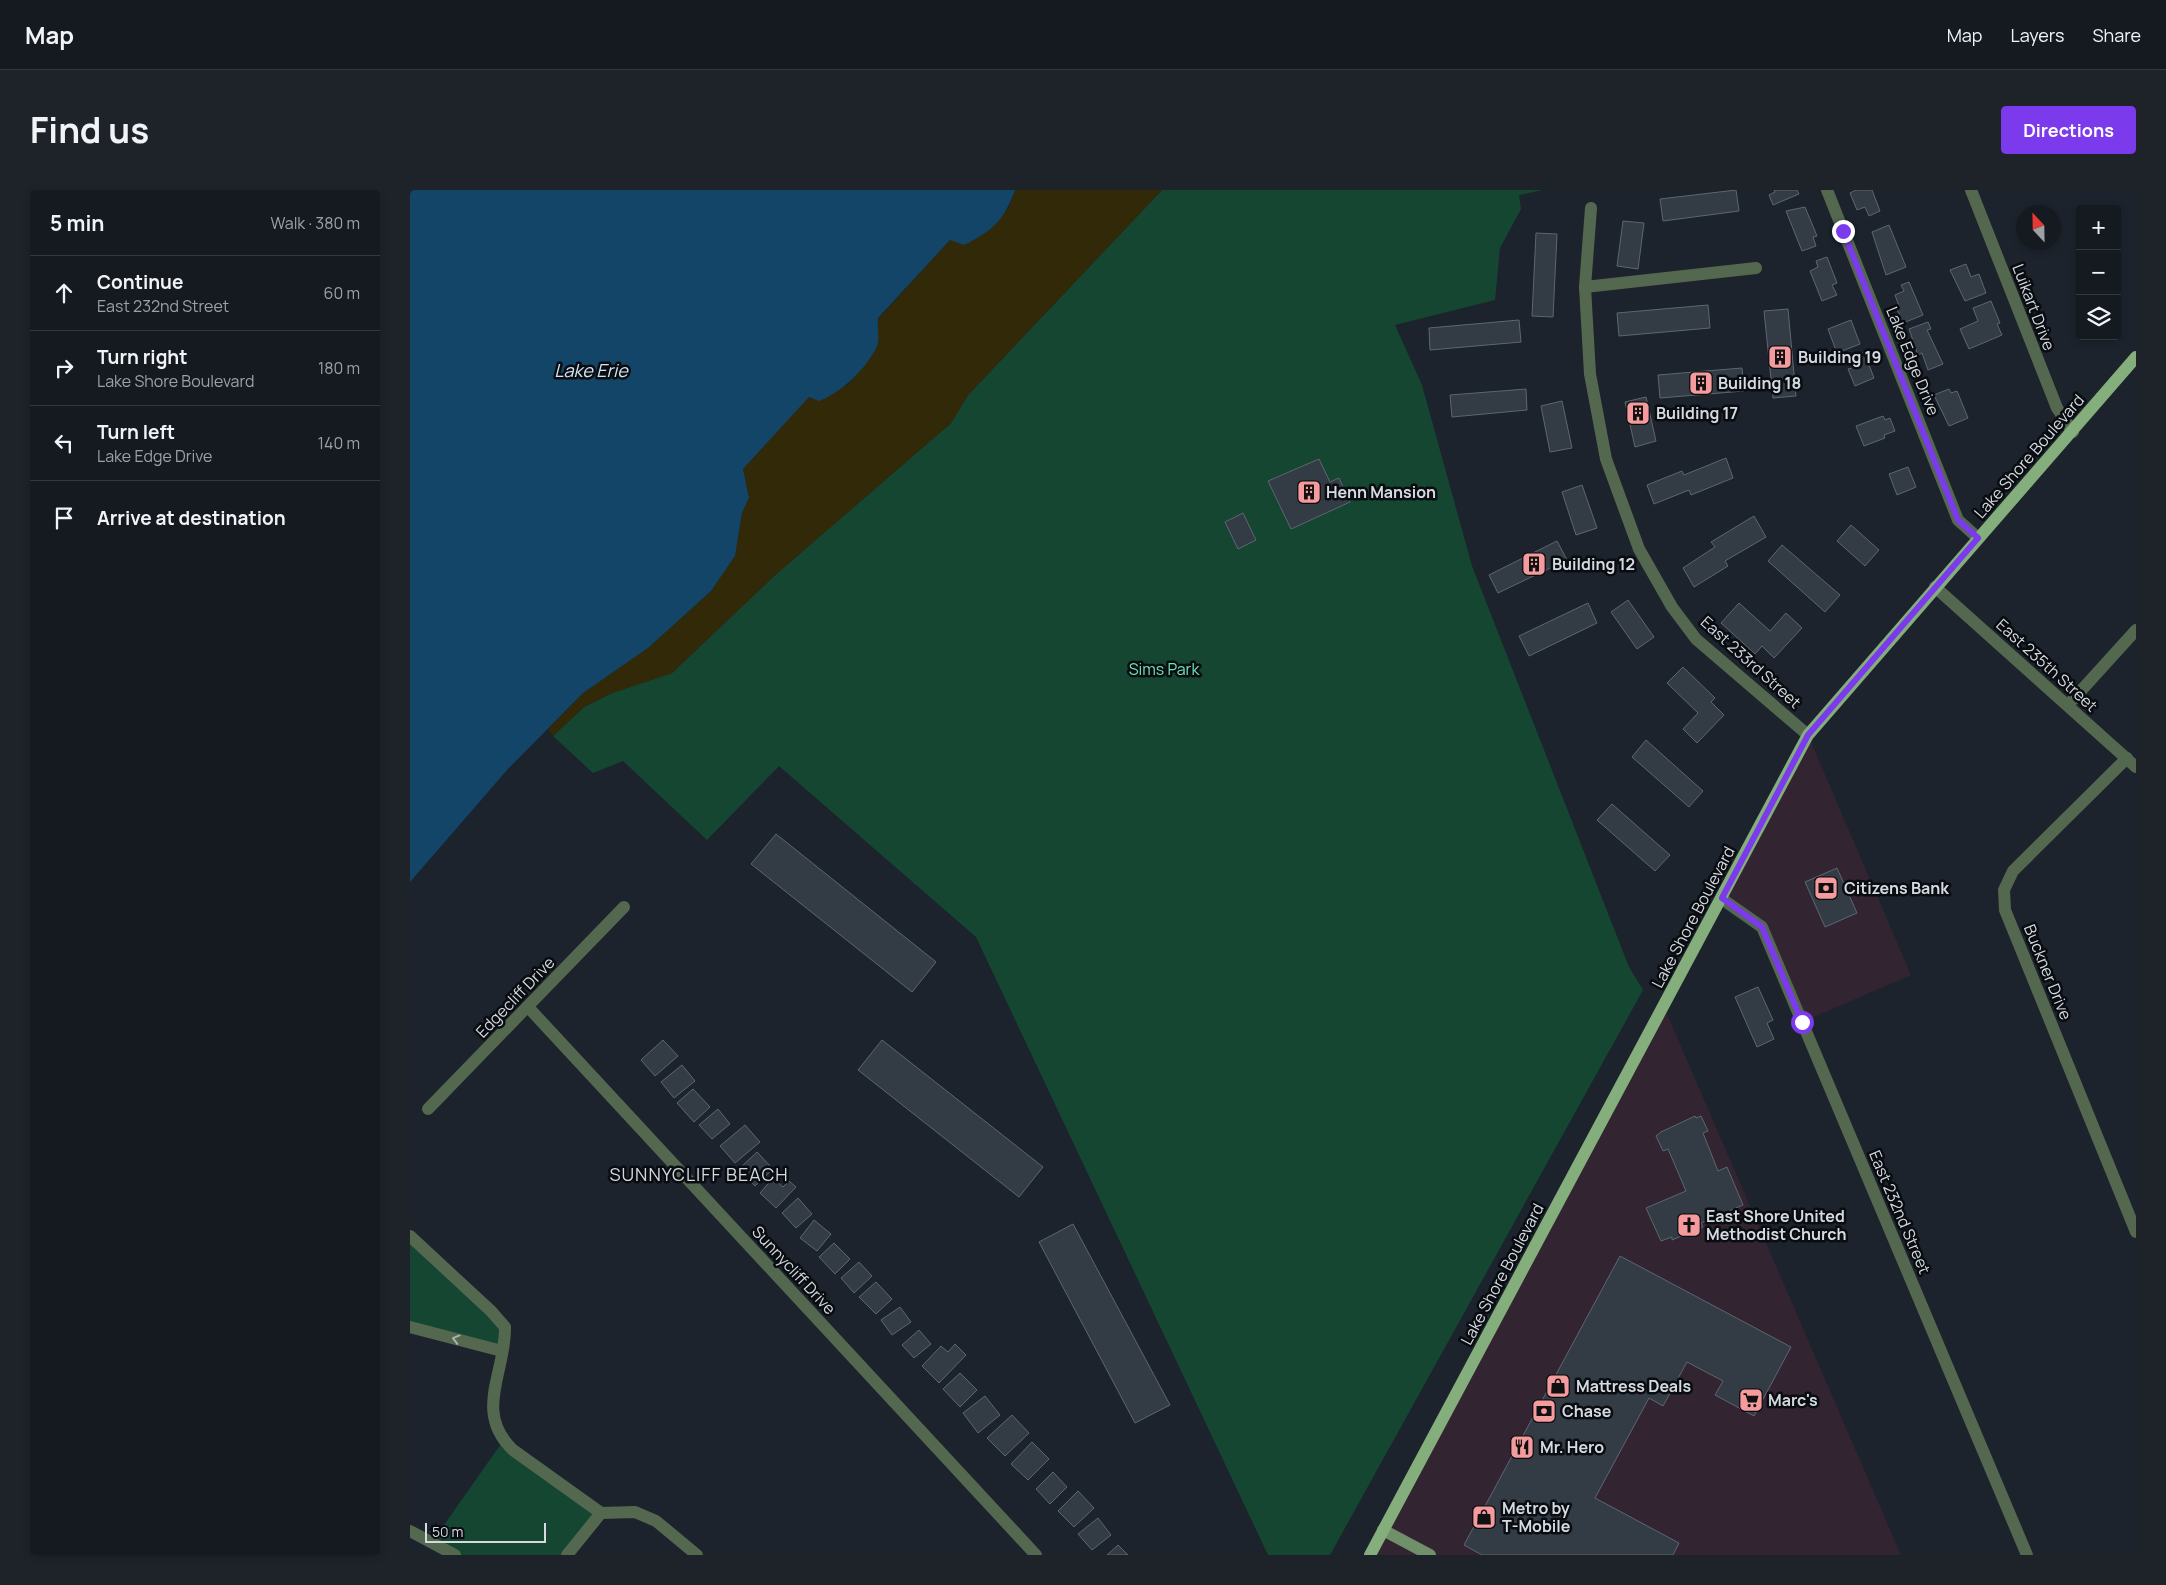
<!DOCTYPE html>
<html lang="en">
<head>
<meta charset="utf-8">
<style>
	:root { --surface:#151a21; --page:#1e232a; --text:#f1f3f6; --muted:#9da1a5; --line:#34383f; --accent:#7c3aed }
	body { margin:0; font-family:Manrope,sans-serif; background:var(--page); color:var(--text) }
	.controls { position:absolute; right:15px; top:15px; display:grid; overflow:hidden; border-radius:5px; box-shadow:0 2px 8px #0003 }
	.controls button { width:45px; height:45px; display:grid; place-items:center; padding:0; border:0; border-bottom:1px solid var(--line); background:var(--surface); color:var(--text); font:25px sans-serif }
	.compass { position:absolute; left:1606px; top:15px; width:45px; height:45px; border-radius:50%; background:var(--surface); box-shadow:0 2px 8px #0003; rotate:338deg }
	.scale { position:absolute; left:15px; bottom:12px; width:121px; box-sizing:border-box; padding-left:5px; border:2px solid #d5dae0; border-top:0; font-size:14px; line-height:18px; white-space:nowrap; color:#d5dae0; -webkit-text-stroke:4px #090c10; paint-order:stroke }
	.stop { position:absolute; width:15px; height:15px; margin:-11px; border:4px solid #7c3aed; border-radius:50%; background:#fff }
	.stop.end { background:#7c3aed; border-color:#fff; box-shadow:0 1px 5px #0008 }
	.list { margin:0; padding:0; list-style:none }
	h2 { display:flex; justify-content:space-between; align-items:center; height:65px; margin:0; padding:0 20px; font-size:21px }
	h2 small { font-size:16px; font-weight:400; color:var(--muted) }
	.list li { display:grid; grid-template-columns:32px 1fr auto; gap:15px; align-items:center; box-sizing:border-box; height:75px; padding:0 20px; border-top:1px solid var(--line) }
	.list b { display:block; font-size:19px; white-space:nowrap }
	.list p { margin:0; font-size:16px; white-space:nowrap; color:var(--muted) }
	.list em { font-size:16px; font-style:normal; color:var(--muted) }
	.icon { flex:none; width:28px; height:28px; fill:none; stroke:currentColor; stroke-width:2; stroke-linecap:round; stroke-linejoin:round }
	.map { position:relative; flex:none; width:1726px; height:1365px; overflow:hidden; border-radius:5px }
	header { display:flex; align-items:center; gap:30px; box-sizing:border-box; height:70px; padding:0 25px; background:var(--surface); border-bottom:1px solid var(--line) }
	header strong { font-size:24px }
	nav { display:flex; gap:28px; margin-inline-start:auto; font-size:18px }
	.intro { display:flex; align-items:center; justify-content:space-between; box-sizing:border-box; height:120px; padding:0 30px }
	h1 { margin:0; font-size:35px }
	.button { padding:12px 22px; border-radius:5px; background:var(--accent); color:#fff; font-size:18px; font-weight:700 }
	main { display:flex; gap:30px; padding:0 30px }
	aside { flex:1; background:var(--surface); border-radius:5px; box-shadow:0 2px 8px #0003 }
	.map>svg:first-child { display:block }
</style>
</head>
<body>
<header>
<strong>Map</strong>
<nav><a>Map</a><a>Layers</a><a>Share</a></nav>
</header>
<div class="intro"><h1>Find us</h1><a class="button">Directions</a></div>
<main>
<aside>
<h2>5 min<small>Walk · 380 m</small></h2>
<ul class="list">
<li><svg class="icon" aria-label="ahead" viewBox="0 0 24 24"><path d="M12 20V5M6 11l6-6 6 6"/></svg><div><b>Continue</b><p>East 232nd Street</p></div><em>60 m</em></li>
<li><svg class="icon" aria-label="right" viewBox="0 0 24 24"><path d="M7 20v-9h11M14 6l5 5-5 5"/></svg><div><b>Turn right</b><p>Lake Shore Boulevard</p></div><em>180 m</em></li>
<li><svg class="icon" aria-label="left" viewBox="0 0 24 24"><path d="M17 20v-9H6M10 6l-5 5 5 5"/></svg><div><b>Turn left</b><p>Lake Edge Drive</p></div><em>140 m</em></li>
<li><svg class="icon" aria-label="arrive" viewBox="0 0 24 24"><path d="M6 21V4h12l-3 4 3 4H6"/></svg><div><b>Arrive at destination</b></div></li>
</ul>
</aside>
<div class="map">
<svg width="1726" height="1365" viewBox="0 0 1726 1365">
	<rect width="100%" height="100%" fill="#1c232c"/>
	<!-- commercial -->
	<g fill="#322431">
		<path d="M 1398,545 L 1501,785 L 1392,832 L 1352,737 L 1312,709 Z"/>
		<path d="M 1254,817 L 1491,1365 L 960,1365 Z"/>
	</g>
	<!-- green -->
	<g fill="#154632">
		<path d="M 752,0 L 1133,0 L 1109,5 L 1111,19 L 1090,58 L 1085,110 L 985,135 L 1012,195 L 1062,376 L 1219,777 L 1233,800 L 920,1365 L 858,1365 L 566,747 L 369,576 L 297,650 L 213,571 L 183,583 L 143,546 L 174,517 L 202,503 L 262,483 L 364,386 L 541,233 L 558,205 Z"/>
		<path d="M 0,1046 L 95,1137 L 92,1161 L 0,1137 Z"/>
		<path d="M 93,1251 L 191,1323 L 157,1365 L 45,1365 L 22,1352 Z"/>
	</g>
	<!-- sand -->
	<path fill="#312908" d="M 605,0 L 752,0 L 558,205 L 541,233 L 364,386 L 262,483 L 202,503 L 174,517 L 143,546 L 138,539 L 173,503 L 238,458 L 301,401 L 325,366 L 332,323 L 339,308 L 333,279 L 399,206 L 438,195 L 467,155 L 468,129 L 540,50 L 598,19 Z"/>
	<!-- water -->
	<path fill="#134568" d="M 0,0 L 605,0 C 594,30 583,41 554,55 L 540,50 L 468,128 C 467,136 470,149 467,156 C 457,178 431,203 409,211 L 399,207 L 333,279 L 339,308 L 332,323 L 325,366 L 301,401 L 238,458 L 173,503 L 97,580 L 0,692 Z"/>
	<!-- building -->
	<g fill="#333b45" stroke="#5e6671">
		<path d="M 1326,0 L 1329,21 L 1253,31 L 1250,9 Z"/>
		<path d="M 1364,0 L 1387,0 L 1389,4 L 1363,15 L 1359,5 L 1365,2 Z"/>
		<path d="M 1446,0 L 1462,0 L 1470,21 L 1459,26 L 1455,17 L 1447,20 L 1440,3 Z"/>
		<path d="M 1395,17 L 1407,46 L 1403,47 L 1406,56 L 1392,61 L 1376,21 Z"/>
		<path d="M 1213,31 L 1234,33 L 1228,79 L 1207,76 Z"/>
		<path d="M 1479,35 L 1496,77 L 1476,85 L 1462,42 Z"/>
		<path d="M 1126,43 L 1147,44 L 1143,127 L 1122,126 Z"/>
		<path d="M 1417,67 L 1427,93 L 1422,95 L 1427,105 L 1412,111 L 1400,81 L 1408,77 L 1406,71 Z"/>
		<path d="M 1556,74 L 1561,87 L 1569,84 L 1576,103 L 1555,111 L 1540,80 Z"/>
		<path d="M 1499,92 L 1513,125 L 1493,133 L 1486,117 L 1489,116 L 1485,105 L 1494,101 L 1491,95 Z"/>
		<path d="M 1581,111 L 1590,133 L 1587,134 L 1592,145 L 1559,159 L 1550,139 L 1568,131 L 1563,118 Z"/>
		<path d="M 1298,115 L 1300,138 L 1209,146 L 1207,123 Z"/>
		<path d="M 1378,119 L 1386,206 L 1363,208 L 1354,121 Z"/>
		<path d="M 1109,130 L 1111,152 L 1020,160 L 1019,138 Z"/>
		<path d="M 1441,130 L 1450,154 L 1427,163 L 1418,139 Z"/>
		<path d="M 1518,132 L 1521,139 L 1517,140 L 1533,174 L 1518,180 L 1512,163 L 1508,165 L 1499,139 Z"/>
		<path d="M 1454,162 L 1464,188 L 1445,196 L 1438,179 L 1442,178 L 1438,168 Z"/>
		<path d="M 1332,178 L 1334,201 L 1250,208 L 1248,185 Z"/>
		<path d="M 1116,199 L 1117,220 L 1042,227 L 1040,205 Z"/>
		<path d="M 1539,199 L 1541,203 L 1547,201 L 1558,228 L 1539,236 L 1524,205 Z"/>
		<path d="M 1236,207 L 1246,251 L 1225,257 L 1215,212 Z"/>
		<path d="M 1152,211 L 1162,258 L 1140,262 L 1131,216 Z"/>
		<path d="M 1473,226 L 1475,230 L 1480,228 L 1485,241 L 1474,245 L 1475,248 L 1454,256 L 1446,236 Z"/>
		<path d="M 1316,268 L 1323,288 L 1281,305 L 1279,300 L 1244,314 L 1237,295 L 1272,281 L 1274,285 Z"/>
		<path d="M 909,269 L 920,292 L 929,288 L 940,312 L 881,339 L 858,291 Z"/>
		<path d="M 1498,277 L 1506,297 L 1487,305 L 1479,284 Z"/>
		<path d="M 1172,295 L 1187,338 L 1166,345 L 1152,302 Z"/>
		<path d="M 833,323 L 846,350 L 828,359 L 815,332 Z"/>
		<path d="M 1344,326 L 1356,347 L 1315,371 L 1318,376 L 1284,397 L 1273,378 L 1305,357 L 1301,352 Z"/>
		<path d="M 1441,335 L 1469,360 L 1455,376 L 1427,351 Z"/>
		<path d="M 1147,351 L 1157,370 L 1088,403 L 1079,385 Z"/>
		<path d="M 1372,355 L 1430,405 L 1415,422 L 1358,371 Z"/>
		<path d="M 1218,410 L 1244,447 L 1227,459 L 1201,422 Z"/>
		<path d="M 1178,413 L 1187,433 L 1119,466 L 1109,446 Z"/>
		<path d="M 1329,413 L 1360,441 L 1376,423 L 1392,438 L 1364,468 L 1352,456 L 1345,464 L 1311,433 Z"/>
		<path d="M 1273,477 L 1305,508 L 1301,512 L 1314,525 L 1287,553 L 1273,539 L 1288,523 L 1257,493 Z"/>
		<path d="M 1236,550 L 1293,601 L 1279,617 L 1222,567 Z"/>
		<path d="M 1202,614 L 1260,665 L 1245,681 L 1187,630 Z"/>
		<path d="M 366,644 L 526,772 L 502,802 L 341,674 Z"/>
		<path d="M 1427,678 L 1447,723 L 1415,737 L 1395,692 Z"/>
		<path d="M 1348,797 L 1363,830 L 1357,833 L 1364,849 L 1347,857 L 1325,807 Z"/>
		<path d="M 253,850 L 268,866 L 245,886 L 231,870 Z"/>
		<path d="M 472,850 L 633,977 L 609,1007 L 448,880 Z"/>
		<path d="M 272,875 L 285,891 L 264,908 L 251,892 Z"/>
		<path d="M 283,899 L 300,917 L 284,932 L 267,913 Z"/>
		<path d="M 308,919 L 320,934 L 302,949 L 289,935 Z"/>
		<path d="M 1285,926 L 1286,928 L 1291,926 L 1298,941 L 1293,943 L 1308,981 L 1317,977 L 1333,1015 L 1291,1033 L 1293,1037 L 1262,1050 L 1262,1047 L 1251,1051 L 1236,1018 L 1276,1001 L 1258,959 L 1253,961 L 1246,946 L 1251,942 Z"/>
		<path d="M 335,935 L 350,952 L 325,973 L 310,956 Z"/>
		<path d="M 347,962 L 363,979 L 345,996 L 329,979 Z"/>
		<path d="M 363,988 L 373,997 L 379,991 L 386,997 L 366,1018 L 350,1003 Z"/>
		<path d="M 388,1008 L 402,1024 L 386,1038 L 372,1023 Z"/>
		<path d="M 404,1030 L 421,1044 L 407,1061 L 390,1048 Z"/>
		<path d="M 663,1034 L 760,1215 L 725,1233 L 629,1052 Z"/>
		<path d="M 424,1053 L 440,1069 L 425,1084 L 409,1067 Z"/>
		<path d="M 1210,1066 L 1381,1157 L 1344,1226 L 1305,1205 L 1313,1191 L 1277,1172 L 1253,1216 L 1239,1208 L 1185,1308 L 1269,1353 L 1263,1365 L 1072,1365 L 1054,1355 Z"/>
		<path d="M 449,1072 L 462,1086 L 444,1103 L 431,1088 Z"/>
		<path d="M 466,1092 L 482,1109 L 466,1124 L 449,1107 Z"/>
		<path d="M 490,1117 L 501,1132 L 482,1145 L 471,1130 Z"/>
		<path d="M 509,1140 L 521,1154 L 504,1168 L 492,1155 Z"/>
		<path d="M 545,1154 L 556,1165 L 529,1193 L 512,1176 L 531,1156 L 538,1162 Z"/>
		<path d="M 550,1183 L 567,1200 L 550,1217 L 533,1199 Z"/>
		<path d="M 575,1206 L 590,1225 L 568,1243 L 553,1223 Z"/>
		<path d="M 602,1225 L 619,1243 L 595,1266 L 577,1248 Z"/>
		<path d="M 622,1252 L 639,1269 L 618,1290 L 601,1274 Z"/>
		<path d="M 643,1282 L 657,1297 L 640,1314 L 626,1299 Z"/>
		<path d="M 668,1301 L 684,1318 L 664,1337 L 648,1321 Z"/>
		<path d="M 688,1328 L 701,1345 L 682,1360 L 668,1344 Z"/>
		<path d="M 708,1355 L 718,1365 L 697,1365 Z"/>
	</g>
	<g fill="none" stroke-linecap="round" stroke-linejoin="round">
		<!-- street -->
		<g stroke="#546850" stroke-width="12">
			<path d="M 1417,0 L 1548,330 L 1568,348"/>
			<path d="M 1561,0 L 1647,218 L 1663,242"/>
			<path d="M 1181,18 L 1175,97 L 1180,184 L 1196,269 L 1229,359 L 1262,417 L 1286,449 L 1398,545"/>
			<path d="M 1175,97 L 1346,78"/>
			<path d="M 1525,397 L 1726,577"/>
			<path d="M 1658,515 L 1726,440"/>
			<path d="M 1717,568 L 1603,681 L 1594,700 L 1595,720 L 1726,1042"/>
			<path d="M 1312,709 L 1352,737 L 1617,1365"/>
			<path d="M 118,817 L 626,1365"/>
			<path d="M 18,919 L 214,717"/>
			<path d="M 0,1046 L 81,1121 L 95,1137 C 96,1182 63,1222 103,1260 L 191,1323 L 225,1322 L 246,1331 L 287,1365"/>
			<path d="M 0,1137 L 92,1161"/>
			<path d="M 0,1341 L 45,1365"/>
			<path d="M 157,1365 L 191,1323"/>
		</g>
		<!-- secondary -->
		<path stroke="#6f9069" stroke-width="12" d="M 973,1340 L 1020,1365"/>
		<!-- primary -->
		<path stroke="#84ae7c" stroke-width="12" d="M 960,1365 L 1398,545 L 1726,167"/>
	</g>
	<!-- one-way arrows -->
	<defs><path id="oneway-chevron" d="M-2-3.5L2.5 0L-2 3.5" fill="none" stroke-width="1.6" stroke-linecap="round" stroke-linejoin="round" transform="scale(1.25)"/></defs>
	<use stroke="#a8b2ae" href="#oneway-chevron" transform="translate(46 1149) rotate(-165)"/>
	<g fill="none" stroke-linecap="round" stroke-linejoin="round">
		<!-- route -->
		<path stroke="#7c3aed" stroke-width="6" d="M 1392,832 L 1352,737 L 1312,708 L 1398,545 L 1568,348 L 1548,330 L 1433,41"/>
	</g>
	<!-- icons -->
	<defs>
		<g id="building-square" transform="scale(1.25)"><rect x="-9" y="-9" width="18" height="18" rx="4" fill="#f59b9e" stroke="#090c10"/><path d="M-4-6H4V6H1V3H-1V6H-4ZM-2.5-4.3h1.7v1.8h-1.7ZM.8-4.3h1.7v1.8H.8ZM-2.5-1h1.7V.8h-1.7ZM.8-1h1.7V.8H.8Z" fill="#111"/></g>
		<g id="bank-square" transform="scale(1.25)"><rect x="-9" y="-9" width="18" height="18" rx="4" fill="#f59b9e" stroke="#090c10"/><path d="M-6-4H6V4H-6ZM0-2.3a2.3 2.3 0 1 0 0 4.6a2.3 2.3 0 1 0 0-4.6Z" fill="#111"/></g>
		<g id="church-square" transform="scale(1.25)"><rect x="-9" y="-9" width="18" height="18" rx="4" fill="#f59b9e" stroke="#090c10"/><path d="M-1.2-6h2.4v3.5h3.3v2.4h-3.3V6h-2.4V-.1h-3.3v-2.4h3.3Z" fill="#111"/></g>
		<g id="shop-square" transform="scale(1.25)"><rect x="-9" y="-9" width="18" height="18" rx="4" fill="#f59b9e" stroke="#090c10"/><path d="M-5-2.5h2.3a2.7 3.5 0 0 1 5.4 0H5L5.5 6h-11ZM-1.5-2.5h3a1.5 2.3 0 0 0-3 0Z" fill="#111"/></g>
		<g id="supermarket-square" transform="scale(1.25)"><rect x="-9" y="-9" width="18" height="18" rx="4" fill="#f59b9e" stroke="#090c10"/><path d="M-6-5.5h2.5l.6 2H6L4.5 2H-2.5L-4.4-4H-6ZM-1.5 3.2a1.3 1.3 0 1 0 .1 0ZM3 3.2a1.3 1.3 0 1 0 .1 0Z" fill="#111"/></g>
		<g id="restaurant-square" transform="scale(1.25)"><rect x="-9" y="-9" width="18" height="18" rx="4" fill="#f59b9e" stroke="#090c10"/><path d="M-5-6h1v4h1v-4h1v4h1v-4h1v5L-1.5 .5V6h-2V.5L-5-1ZM5-6V6H3V1.5H1.5Q1.5-4 5-6Z" fill="#111"/></g>
	</defs>
	<g fill-rule="evenodd">
		<use href="#building-square" x="1370" y="167"/>
		<use href="#building-square" x="1291" y="193"/>
		<use href="#building-square" x="1228" y="223"/>
		<use href="#building-square" x="899" y="302"/>
		<use href="#building-square" x="1124" y="374"/>
		<use href="#bank-square" x="1416" y="698"/>
		<use href="#church-square" x="1279" y="1035"/>
		<use href="#shop-square" x="1148" y="1196"/>
		<use href="#supermarket-square" x="1341" y="1210"/>
		<use href="#bank-square" x="1134" y="1221"/>
		<use href="#restaurant-square" x="1112" y="1257"/>
		<use href="#shop-square" x="1074" y="1327"/>
	</g>
	<g text-anchor="middle" stroke-width="5" stroke-linejoin="round" paint-order="stroke">
		<!-- street labels -->
		<g font-size="16" fill="#d5dae0" stroke="#090c10">
			<text transform="translate(1624 117) rotate(69)" y="6">Luikart Drive</text>
			<text transform="translate(1503 171) rotate(68)" y="6">Lake Edge Drive</text>
			<text transform="translate(1619 266) rotate(-49)" y="6">Lake Shore Boulevard</text>
			<text transform="translate(1341 472) rotate(42)" y="6">East 233rd Street</text>
			<text transform="translate(1637 475) rotate(42)" y="6">East 235th Street</text>
			<text transform="translate(1283 727) rotate(-62)" y="6">Lake Shore Boulevard</text>
			<text transform="translate(1638 782) rotate(68)" y="6">Buckner Drive</text>
			<text transform="translate(105 807) rotate(-46)" y="6">Edgecliff Drive</text>
			<text transform="translate(1490 1022) rotate(67)" y="6">East 232nd Street</text>
			<text transform="translate(384 1080) rotate(47)" y="6">Sunnycliff Drive</text>
			<text transform="translate(1092 1084) rotate(-62)" y="6">Lake Shore Boulevard</text>
		</g>
		<!-- poi labels -->
		<g font-size="16" font-weight="bold" fill="#d5dae0" stroke="#090c10" text-anchor="start">
			<text x="1388" y="173">Building 19</text>
			<text x="1308" y="199">Building 18</text>
			<text x="1246" y="229">Building 17</text>
			<text x="916" y="308">Henn Mansion</text>
			<text x="1142" y="380">Building 12</text>
			<text x="1434" y="704">Citizens Bank</text>
			<text x="1296" y="1032">East Shore United<tspan x="1296" dy="18">Methodist Church</tspan></text>
			<text x="1166" y="1202">Mattress Deals</text>
			<text x="1358" y="1216">Marc's</text>
			<text x="1152" y="1227">Chase</text>
			<text x="1130" y="1263">Mr. Hero</text>
			<text x="1092" y="1324">Metro by<tspan x="1092" dy="18">T-Mobile</tspan></text>
		</g>
		<!-- park labels -->
		<g font-size="16" fill="#6ee4b2" stroke="#090c10">
			<text x="754" y="485">Sims Park</text>
		</g>
		<!-- water labels -->
		<g font-size="18" font-style="italic" fill="#d2e3f1" stroke="#090c10">
			<text x="181" y="187">Lake Erie</text>
		</g>
		<!-- neighbourhood labels -->
		<g font-size="18" letter-spacing="1" fill="#d5dae0" stroke="#090c10">
			<text x="289" y="991">SUNNYCLIFF BEACH</text>
		</g>
	</g>
</svg>
<div class="controls">
<button>+</button>
<button>−</button>
<button><svg class="icon" aria-label="layers" viewBox="0 0 24 24"><path d="M12 4l9 5-9 5-9-5zM3 14l9 5 9-5"/></svg></button>
</div>
<svg class="compass" viewBox="-18 -18 36 36"><path d="M0-13l5 13h-10z" fill="#e53935"/><path d="M0 13l5-13h-10z" fill="#9da1a5"/></svg>
<div class="scale">50 m</div>
<div class="stop" style="left:1392px;top:832px"></div>
<div class="stop end" style="left:1433px;top:41px"></div>
</div>
</main>
</body>
</html>
